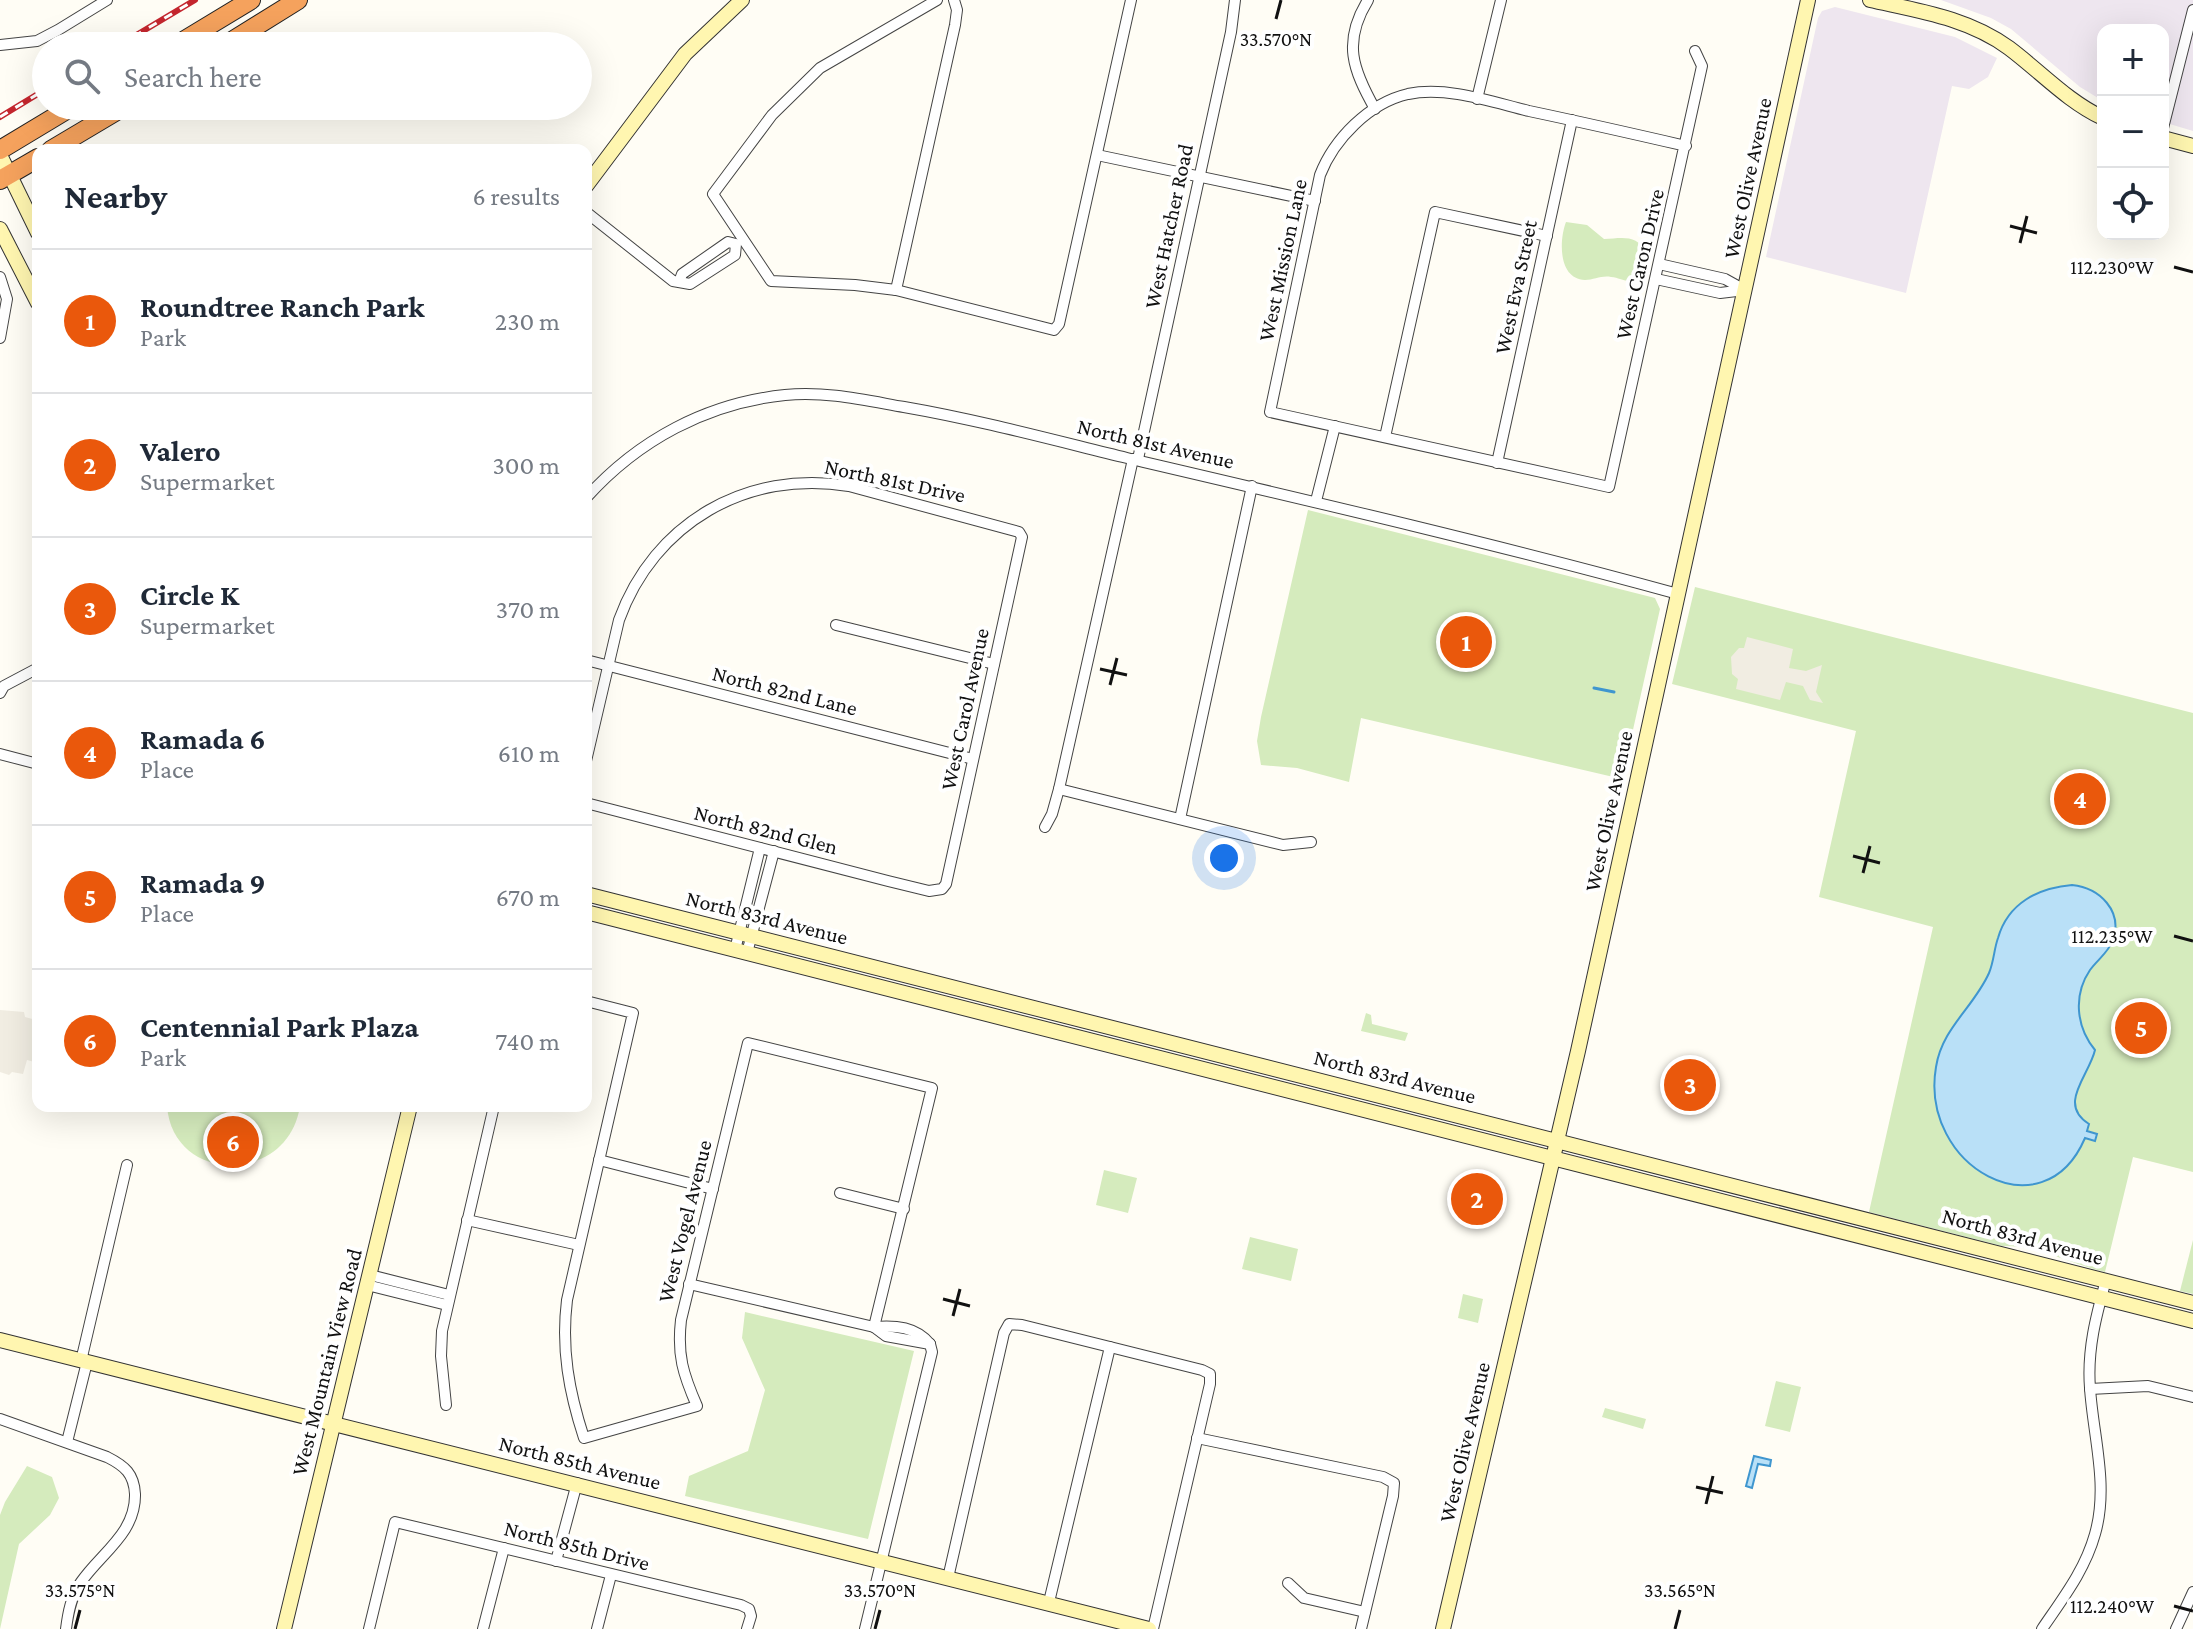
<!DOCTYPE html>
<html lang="en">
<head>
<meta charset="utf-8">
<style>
	:root { --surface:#fff; --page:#f6f6f7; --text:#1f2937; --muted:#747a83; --line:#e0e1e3; --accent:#ea580c }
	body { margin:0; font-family:"Crimson Pro",serif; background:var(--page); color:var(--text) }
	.controls { position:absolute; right:24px; top:24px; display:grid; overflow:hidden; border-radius:16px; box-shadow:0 8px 32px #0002 }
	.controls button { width:72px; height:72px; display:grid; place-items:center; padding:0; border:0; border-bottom:2px solid var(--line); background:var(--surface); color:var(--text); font:40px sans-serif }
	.you { position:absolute; left:1224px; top:858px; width:28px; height:28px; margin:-20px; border:6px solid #fff; border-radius:50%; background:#1a73e8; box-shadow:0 0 0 12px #1a73e833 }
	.badge { display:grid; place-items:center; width:52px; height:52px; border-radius:50%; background:var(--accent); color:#fff; font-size:26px; font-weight:700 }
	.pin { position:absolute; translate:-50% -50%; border:4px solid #fff; box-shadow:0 2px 8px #0006 }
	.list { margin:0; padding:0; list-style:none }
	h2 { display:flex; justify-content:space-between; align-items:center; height:104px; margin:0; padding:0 32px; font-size:34px }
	h2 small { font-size:26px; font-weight:400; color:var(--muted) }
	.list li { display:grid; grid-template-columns:52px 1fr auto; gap:24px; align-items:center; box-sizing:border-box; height:144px; padding:0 32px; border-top:2px solid var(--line) }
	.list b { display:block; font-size:30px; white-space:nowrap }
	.list p { margin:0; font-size:26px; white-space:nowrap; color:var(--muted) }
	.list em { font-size:26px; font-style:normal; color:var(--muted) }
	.icon { flex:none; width:44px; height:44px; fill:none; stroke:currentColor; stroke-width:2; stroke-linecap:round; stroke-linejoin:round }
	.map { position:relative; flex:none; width:2193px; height:1629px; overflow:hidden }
	.search { position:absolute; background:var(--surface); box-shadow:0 8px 32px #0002; left:32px; top:32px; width:560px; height:88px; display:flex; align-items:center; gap:20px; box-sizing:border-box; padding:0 28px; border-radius:44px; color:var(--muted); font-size:30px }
	.panel { position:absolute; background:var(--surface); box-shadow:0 8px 32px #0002; left:32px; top:144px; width:560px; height:968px; border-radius:16px }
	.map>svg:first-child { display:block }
</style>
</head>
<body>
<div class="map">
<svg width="2193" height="1629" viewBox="0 0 2193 1629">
	<rect width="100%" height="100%" fill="#fffdf5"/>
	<!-- industrial -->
	<g fill="#eee6ef">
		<path d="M 1941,0 L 2193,0 L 2193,131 L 2163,122 L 2163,30 L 2103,30 L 2103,101 L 2080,87 L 2011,29 L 1991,18 Z"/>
		<path d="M 1835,7 L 1955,37 L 1997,58 L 1988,77 L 1969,89 L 1952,86 L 1906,293 L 1766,257 L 1818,18 L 1822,11 Z"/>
	</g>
	<!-- green -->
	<g fill="#d5ebbd">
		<path d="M 1566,222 L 1587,225 L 1604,239 C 1623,238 1637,234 1646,253 L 1635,279 C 1623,283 1622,278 1611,277 C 1602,275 1594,280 1585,280 C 1558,279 1559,240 1566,222 Z"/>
		<path d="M 1308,510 L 1655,598 L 1660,609 L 1622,779 L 1361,718 L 1349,782 L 1297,768 L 1261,765 L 1257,741 L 1261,717 Z"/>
		<path d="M 1695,587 L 2193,713 L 2193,1172 L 2133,1157 L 2105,1272 C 2070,1264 2038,1245 2002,1246 L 1869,1212 L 1933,927 L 1819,897 L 1856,731 L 1672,684 Z"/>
		<path d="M 1366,1013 L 1371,1015 L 1372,1024 L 1408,1033 L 1405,1041 L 1361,1031 Z"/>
		<path d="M 167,1106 L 300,1106 C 288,1185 173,1185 167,1106 Z"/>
		<path d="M 1104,1170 L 1137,1178 L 1128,1213 L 1096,1205 Z"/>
		<path d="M 1250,1237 L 1298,1249 L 1291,1281 L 1242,1269 Z"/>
		<path d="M 2193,1240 L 2193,1294 L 2180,1291 Z"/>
		<path d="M 1463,1294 L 1483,1299 L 1478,1323 L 1458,1318 Z"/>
		<path d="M 745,1312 L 914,1351 L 868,1539 L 685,1496 L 689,1476 L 748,1451 L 765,1390 L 742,1338 Z"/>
		<path d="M 1776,1381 L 1801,1387 L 1790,1432 L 1765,1426 Z"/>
		<path d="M 1605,1408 L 1646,1419 L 1643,1429 L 1602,1417 Z"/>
		<path d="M 27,1466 L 52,1477 L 59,1498 L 50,1515 L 19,1544 L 0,1629 L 0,1515 L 5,1502 Z"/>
	</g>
	<!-- plaza -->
	<g fill="#f1ede2">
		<path d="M 1747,637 L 1793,649 L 1789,668 L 1806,671 L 1822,665 L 1816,692 L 1823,703 L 1810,700 L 1803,686 L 1786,682 L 1780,700 L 1736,689 L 1738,679 L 1732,674 L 1731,657 L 1739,648 L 1744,648 Z"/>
		<path d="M 0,1010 L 24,1012 L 25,1017 L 36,1020 L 33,1032 L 38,1034 L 38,1063 L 27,1060 L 23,1074 L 12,1072 L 9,1075 L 0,1072 Z"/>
	</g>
	<!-- water -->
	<g fill="#b9e0f7" stroke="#3f96cf" stroke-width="2">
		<path d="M 2072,885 C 2100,888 2123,911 2113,940 C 2108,953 2098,959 2090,970 C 2073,995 2076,1027 2095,1050 C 2089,1076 2057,1104 2089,1124 L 2087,1131 L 2097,1134 L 2095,1141 L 2085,1138 C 2043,1236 1919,1166 1936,1067 C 1942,1028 1974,1007 1989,973 C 1994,961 1994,949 1998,938 C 2008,903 2038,888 2072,885 Z"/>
		<path d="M 1754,1456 L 1771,1460 L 1770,1466 L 1758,1464 L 1752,1488 L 1746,1486 Z"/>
	</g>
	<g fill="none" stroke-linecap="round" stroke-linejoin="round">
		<!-- stream -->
		<path stroke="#3f96cf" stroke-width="3" d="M 1594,688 L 1614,692"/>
		<!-- street casing -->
		<g stroke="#444" stroke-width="12">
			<g id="street">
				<path d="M 937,0 L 820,68 L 772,115 L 713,194 L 771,281 L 855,285 L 896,290 L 1054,330 L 1059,324 L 1131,0"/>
				<path d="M 1368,0 C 1342,42 1353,70 1375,109"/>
				<path d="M 0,45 L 37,41 L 58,30 L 107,0"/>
				<path d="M 1477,99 L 1501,0"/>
				<path d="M 2163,128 L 2193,10"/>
				<path d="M 1686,146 C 1634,134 1581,122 1529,111 C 1492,102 1447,86 1408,94 C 1369,103 1334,139 1320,175 L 1270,412 L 1609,487 L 1702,66 L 1695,51"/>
				<path d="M 1097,155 L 1315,201"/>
				<path d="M 586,212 L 673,281 L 690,284 L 735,255 L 736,244 L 728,242 L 682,274 L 679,282"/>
				<path d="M 1659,264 L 1725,279 L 1743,289"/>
				<path d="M 0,277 L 7,299 L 0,338"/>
				<path d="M 1656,279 L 1720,293 L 1745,290"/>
				<path d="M 896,290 L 955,25 L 957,10 L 954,0"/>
				<path d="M 1385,437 L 1435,212 L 1547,236"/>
				<path d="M 1138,459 L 1231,32 L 1235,0"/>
				<path d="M 1497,463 L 1572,120"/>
				<path d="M 586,498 C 638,440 707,403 785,395 C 826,391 864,400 904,407 C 979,420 1053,440 1127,458 C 1311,501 1496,544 1678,594"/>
				<path d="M 1316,501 L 1335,426"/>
				<path d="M 836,625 L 994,664"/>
				<path d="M 586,660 L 973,759"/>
				<path d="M 0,693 L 4,686 L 38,668"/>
				<path d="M 0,754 L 38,764"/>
				<path d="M 586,761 L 619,620 C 654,523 747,469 849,486 L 1019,532 L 1022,537 L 946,884 L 942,889 L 929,891 L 888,881 L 586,803"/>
				<path d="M 1059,789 L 1283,845 L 1311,842"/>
				<path d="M 1180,819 L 1252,486"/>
				<path d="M 1045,827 L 1052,814 L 1059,789 L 1133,459"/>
				<path d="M 735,950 L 760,848"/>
				<path d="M 747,953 L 774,851"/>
				<path d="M 586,1001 L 633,1013 L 567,1300 C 561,1349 569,1392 584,1438 L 697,1406 C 683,1374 677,1355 681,1320 L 748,1043 L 932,1088 L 874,1327"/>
				<path d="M 599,1160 L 713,1189"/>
				<path d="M 840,1193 L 904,1209"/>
				<path d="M 467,1220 L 579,1245"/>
				<path d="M 370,1275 L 449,1295"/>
				<path d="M 689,1284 L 874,1327 C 896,1325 916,1327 930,1344"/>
				<path d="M 367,1285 L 447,1305"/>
				<path d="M 874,1327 L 886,1336 L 930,1344"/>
				<path d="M 81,1361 L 127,1165"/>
				<path d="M 2090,1389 L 2148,1386 L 2193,1397"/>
				<path d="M 446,1405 L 441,1356 L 442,1331 L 494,1106"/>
				<path d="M 0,1419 L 107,1457 C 125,1466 134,1474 135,1494 C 136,1533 101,1553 81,1582 C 71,1596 68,1613 66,1629"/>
				<path d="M 1197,1438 L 1383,1477 L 1394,1483 L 1393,1496 L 1361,1629"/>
				<path d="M 67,1442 L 87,1362"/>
				<path d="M 556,1561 L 577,1483"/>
				<path d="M 948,1578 L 1004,1333 L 1009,1324 L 1022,1325 L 1202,1370 L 1210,1374 L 1210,1384 L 1153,1629"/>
				<path d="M 1288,1583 L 1304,1598 L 1365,1612"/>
				<path d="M 1049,1602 L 1110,1347"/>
				<path d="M 369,1629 L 395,1522 L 741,1605 L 749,1609 L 751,1616 L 747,1629"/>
				<path d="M 483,1629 L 504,1548"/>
				<path d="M 597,1629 L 611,1575"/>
				<path d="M 865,1629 L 932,1352 L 930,1344"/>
				<path d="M 2042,1629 C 2063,1598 2085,1570 2095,1534 C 2109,1485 2093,1436 2090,1388 C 2087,1350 2096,1316 2106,1280"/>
				<path d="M 2176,1629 L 2193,1592"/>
			</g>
		</g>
		<!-- secondary casing -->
		<g stroke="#333" stroke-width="16">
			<g id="secondary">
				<path d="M 1870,0 C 1919,11 1968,18 2009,48 C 2041,72 2067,101 2103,118"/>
				<path d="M 2163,138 L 2193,146"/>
				<path d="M 0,155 L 38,233"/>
				<path d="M 586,186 L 685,54 L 742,0"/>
				<path d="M 0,229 L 38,303"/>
				<path d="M 586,894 L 2193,1303"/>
				<path d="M 586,912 L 2193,1321"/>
				<path d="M 0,1340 L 1149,1629"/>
				<path d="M 284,1629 L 410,1106"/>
				<path d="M 1443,1629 L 1578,1051 L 1808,0"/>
			</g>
		</g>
		<!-- highway casing -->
		<g stroke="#222" stroke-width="20">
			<g id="highway">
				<path d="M 175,46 L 251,0"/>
				<path d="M 224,46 L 298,0"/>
				<path d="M 0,150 L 73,106"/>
				<path d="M 51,150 L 125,106"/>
				<path d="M 0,180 L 38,158"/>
			</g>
		</g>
		<!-- street -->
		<use href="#street" stroke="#fff" stroke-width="10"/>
		<!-- secondary -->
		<use href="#secondary" stroke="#fff6b0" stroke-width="14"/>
		<!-- highway -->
		<use href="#highway" stroke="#f5a25d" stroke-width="18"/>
		<!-- rail casing -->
		<g stroke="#c4262e" stroke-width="6">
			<g id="rail">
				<path d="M 118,46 L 195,0"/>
				<path d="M 0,117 L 46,89"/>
			</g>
		</g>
		<!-- rail -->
		<use href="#rail" stroke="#fff" stroke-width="3" stroke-dasharray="9" stroke-linecap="butt"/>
	</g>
	<!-- ticks -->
	<path fill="none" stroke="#111" stroke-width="3" d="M 1276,19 L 1281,0M 2010,226 L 2037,233M 2020,243 L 2027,216M 2174,267 L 2193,272M 1100,669 L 1127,675M 1110,685 L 1117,658M 1853,856 L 1880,863M 1863,873 L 1870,846M 2174,936 L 2193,941M 943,1299 L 970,1306M 953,1316 L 960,1289M 1696,1487 L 1723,1493M 1706,1504 L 1713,1476M 2174,1606 L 2193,1611M 75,1629 L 80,1610M 875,1629 L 880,1610M 1675,1629 L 1680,1610"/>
	<g text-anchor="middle" stroke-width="8" stroke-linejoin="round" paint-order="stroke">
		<!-- street labels -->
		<g font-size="22" fill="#111" stroke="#fff">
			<text transform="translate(1747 178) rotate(-78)" y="8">West Olive Avenue</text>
			<text transform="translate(1168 226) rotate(-78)" y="8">West Hatcher Road</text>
			<text transform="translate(1282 260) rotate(-78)" y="8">West Mission Lane</text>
			<text transform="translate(1639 264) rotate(-77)" y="8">West Caron Drive</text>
			<text transform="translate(1515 287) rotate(-78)" y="8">West Eva Street</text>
			<text transform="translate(1156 443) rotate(13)" y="8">North 81st Avenue</text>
			<text transform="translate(895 480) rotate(12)" y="8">North 81st Drive</text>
			<text transform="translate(785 690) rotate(14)" y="8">North 82nd Lane</text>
			<text transform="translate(964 709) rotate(-78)" y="8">West Carol Avenue</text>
			<text transform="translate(1608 811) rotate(-78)" y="8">West Olive Avenue</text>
			<text transform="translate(766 829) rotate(14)" y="8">North 82nd Glen</text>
			<text transform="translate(767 917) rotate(14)" y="8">North 83rd Avenue</text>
			<text transform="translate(1395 1076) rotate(14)" y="8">North 83rd Avenue</text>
			<text transform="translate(684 1221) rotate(-76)" y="8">West Vogel Avenue</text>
			<text transform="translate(2023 1236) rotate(15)" y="8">North 83rd Avenue</text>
			<text transform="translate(326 1362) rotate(-76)" y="8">West Mountain View Road</text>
			<text transform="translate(1464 1442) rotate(-77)" y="8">West Olive Avenue</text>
			<text transform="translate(580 1462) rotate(14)" y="8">North 85th Avenue</text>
			<text transform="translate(577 1545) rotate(14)" y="8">North 85th Drive</text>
		</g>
	</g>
	<g font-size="20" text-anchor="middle" fill="#111" stroke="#fff" stroke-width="8" stroke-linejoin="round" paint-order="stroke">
		<text x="1276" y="46">33.570°N</text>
		<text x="2112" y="274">112.230°W</text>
		<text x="2112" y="943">112.235°W</text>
		<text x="80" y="1597">33.575°N</text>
		<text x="880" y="1597">33.570°N</text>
		<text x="1680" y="1597">33.565°N</text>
		<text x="2112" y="1613">112.240°W</text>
	</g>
</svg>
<div class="controls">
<button>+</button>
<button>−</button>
<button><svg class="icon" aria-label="locate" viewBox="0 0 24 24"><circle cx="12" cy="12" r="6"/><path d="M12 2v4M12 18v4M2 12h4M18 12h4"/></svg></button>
</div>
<div class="you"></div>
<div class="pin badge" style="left:1466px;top:642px">1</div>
<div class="pin badge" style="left:1477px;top:1199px">2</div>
<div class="pin badge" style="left:1690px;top:1085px">3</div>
<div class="pin badge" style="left:2080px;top:799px">4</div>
<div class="pin badge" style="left:2141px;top:1028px">5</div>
<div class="pin badge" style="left:233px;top:1142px">6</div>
<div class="search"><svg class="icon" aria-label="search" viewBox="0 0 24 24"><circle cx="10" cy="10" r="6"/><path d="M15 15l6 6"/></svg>Search here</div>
<section class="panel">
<h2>Nearby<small>6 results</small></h2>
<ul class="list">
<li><span class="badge">1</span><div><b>Roundtree Ranch Park</b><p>Park</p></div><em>230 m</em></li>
<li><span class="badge">2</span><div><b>Valero</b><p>Supermarket</p></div><em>300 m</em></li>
<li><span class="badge">3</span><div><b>Circle K</b><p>Supermarket</p></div><em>370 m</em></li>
<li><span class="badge">4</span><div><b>Ramada 6</b><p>Place</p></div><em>610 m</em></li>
<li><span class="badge">5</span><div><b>Ramada 9</b><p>Place</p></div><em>670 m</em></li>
<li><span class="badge">6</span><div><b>Centennial Park Plaza</b><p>Park</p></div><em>740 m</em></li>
</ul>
</section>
</div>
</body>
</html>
